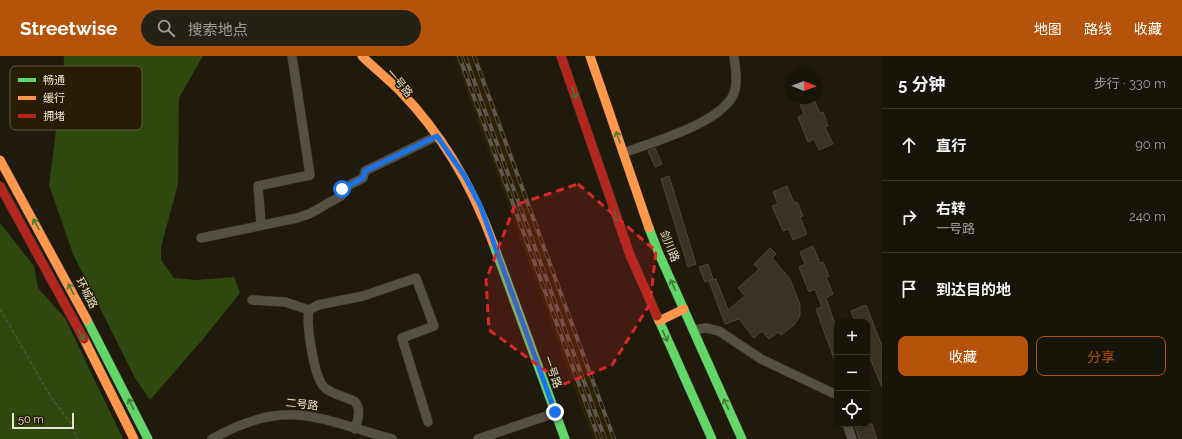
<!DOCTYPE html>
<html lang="zh">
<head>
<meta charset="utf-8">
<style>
	:root { --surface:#171409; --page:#242117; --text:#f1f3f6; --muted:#9e9e9c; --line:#36332a; --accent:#b45309 }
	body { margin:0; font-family:Raleway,"Noto Sans SC",sans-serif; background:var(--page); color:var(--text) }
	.controls { position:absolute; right:12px; bottom:12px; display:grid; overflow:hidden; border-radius:8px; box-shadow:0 1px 3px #0004 }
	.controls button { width:36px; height:36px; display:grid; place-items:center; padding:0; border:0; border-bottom:1px solid var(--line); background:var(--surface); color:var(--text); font:20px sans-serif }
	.compass { position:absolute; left:786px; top:12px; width:36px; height:36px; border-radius:50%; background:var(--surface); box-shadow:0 1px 3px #0004; rotate:91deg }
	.scale { position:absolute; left:12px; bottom:10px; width:62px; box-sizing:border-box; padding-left:4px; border:2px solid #eae4d5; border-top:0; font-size:11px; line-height:14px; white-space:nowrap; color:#eae4d5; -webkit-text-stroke:3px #271d04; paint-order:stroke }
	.stop { position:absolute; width:12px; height:12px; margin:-9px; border:3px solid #1a73e8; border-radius:50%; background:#fff }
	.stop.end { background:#1a73e8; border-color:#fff; box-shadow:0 1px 4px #0008 }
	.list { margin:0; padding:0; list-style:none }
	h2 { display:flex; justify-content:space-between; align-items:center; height:52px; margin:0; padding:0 16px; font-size:17px }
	h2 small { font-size:13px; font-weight:400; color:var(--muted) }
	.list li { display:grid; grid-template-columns:26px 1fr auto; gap:12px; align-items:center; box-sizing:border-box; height:72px; padding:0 16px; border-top:1px solid var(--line) }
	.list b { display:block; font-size:15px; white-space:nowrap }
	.list p { margin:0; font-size:13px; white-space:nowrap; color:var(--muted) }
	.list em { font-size:13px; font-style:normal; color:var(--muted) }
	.actions { display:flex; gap:8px; padding:12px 16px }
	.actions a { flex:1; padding:9px 0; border:1px solid var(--accent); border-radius:8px; text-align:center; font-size:14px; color:var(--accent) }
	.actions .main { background:var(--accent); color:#fff }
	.icon { flex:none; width:22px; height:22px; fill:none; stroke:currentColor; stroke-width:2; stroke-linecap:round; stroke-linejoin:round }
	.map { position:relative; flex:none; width:882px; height:383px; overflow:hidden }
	header { display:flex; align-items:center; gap:24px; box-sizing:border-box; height:56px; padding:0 20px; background:var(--accent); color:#fff }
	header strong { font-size:19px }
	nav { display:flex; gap:22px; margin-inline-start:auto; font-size:14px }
	.search { width:280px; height:36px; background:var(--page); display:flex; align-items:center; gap:10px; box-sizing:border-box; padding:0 14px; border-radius:22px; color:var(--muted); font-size:15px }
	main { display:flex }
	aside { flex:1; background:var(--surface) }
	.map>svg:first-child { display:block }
</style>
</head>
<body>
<header>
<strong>Streetwise</strong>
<div class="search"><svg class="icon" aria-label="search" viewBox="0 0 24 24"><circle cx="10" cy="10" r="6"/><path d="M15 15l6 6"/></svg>搜索地点</div>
<nav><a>地图</a><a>路线</a><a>收藏</a></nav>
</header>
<main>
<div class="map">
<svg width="882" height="383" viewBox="0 0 882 383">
	<rect width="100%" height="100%" fill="#1f1a0c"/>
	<!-- built -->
	<path fill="#2e2202" d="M 454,0 L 478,0 L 614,383 L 593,383 Z"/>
	<!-- green -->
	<g fill="#2e480d">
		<path d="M 64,0 L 203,0 L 179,42 L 178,128 L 161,191 L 161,204 L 174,222 L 196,224 L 234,221 L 240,237 L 203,283 L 150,344 L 135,322 L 73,198 L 49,129 L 63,19 Z"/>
		<path d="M 0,167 L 34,210 L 38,232 L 65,262 L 123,383 L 0,383 Z"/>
	</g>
	<!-- building -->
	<g fill="#3a3321" stroke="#4b463b">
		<path d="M 808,42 L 813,42 L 820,57 L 823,56 L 828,70 L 825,71 L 833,88 L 819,94 L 814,83 L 808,86 L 798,61 L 804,58 L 799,46 Z"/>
		<path d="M 655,92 L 662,108 L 655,111 L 648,95 Z"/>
		<path d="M 669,120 L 696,208 L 688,211 L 661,123 Z"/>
		<path d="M 787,130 L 794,147 L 797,146 L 803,160 L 800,161 L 807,178 L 793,184 L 789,173 L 783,175 L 772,150 L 778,148 L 773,136 Z"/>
		<path d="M 813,190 L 820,207 L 823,206 L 829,220 L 826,221 L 833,238 L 826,242 L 837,275 L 837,311 L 816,253 L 822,251 L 815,233 L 809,236 L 799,211 L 805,208 L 800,196 Z"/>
		<path d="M 770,192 L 776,198 L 772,202 L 790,223 L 800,249 L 800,260 L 794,269 L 781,279 L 778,276 L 769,283 L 762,275 L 754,282 L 739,263 L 725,268 L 709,225 L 716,223 L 728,254 L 745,240 L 738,232 L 759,213 L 754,208 Z"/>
		<path d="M 708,208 L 713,223 L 705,226 L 699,211 Z"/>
		<path d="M 866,249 L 882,290 L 882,331 L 867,295 L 867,266 L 855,266 L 851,255 Z"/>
		<path d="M 854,368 L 872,368 L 877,383 L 859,383 Z"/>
	</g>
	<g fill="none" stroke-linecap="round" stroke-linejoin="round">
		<!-- street casing -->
		<g stroke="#3b362d" stroke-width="10">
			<g id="street">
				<path d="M 623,97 C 652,86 727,66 735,34 C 738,22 735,11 734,0"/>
				<path d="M 261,168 L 258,130 L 310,119 L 292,0"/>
				<path d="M 201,182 L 297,162 L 309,158 L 341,140 L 342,133 L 363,122 L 365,115 L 437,80"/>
				<path d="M 252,244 L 285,246 L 309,254"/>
				<path d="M 693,274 L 706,272 L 719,275 L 761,303 L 837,339"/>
				<path d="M 847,368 L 852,383"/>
				<path d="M 355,373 C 358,363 362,352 354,345 C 345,341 332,338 325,332 C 314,323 306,268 309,254 L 318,249 L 363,240 L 416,222 L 434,270 L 402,282 L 428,366"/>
				<path d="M 212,383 C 286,341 317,362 392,383"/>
				<path d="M 478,383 L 555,357"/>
			</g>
		</g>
		<!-- fast casing -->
		<g stroke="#3b362d" stroke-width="10">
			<g id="fast">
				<path d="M 649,172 L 659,198 L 742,383"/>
				<path d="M 493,187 L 565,383"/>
				<path d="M 657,260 L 712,383"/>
				<path d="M 87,264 L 148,383"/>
			</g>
		</g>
		<!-- slow casing -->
		<g stroke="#3b362d" stroke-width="10">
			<g id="slow">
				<path d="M 362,0 C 374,12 388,23 400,35 C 443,79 472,130 493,187"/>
				<path d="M 590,0 L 649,172"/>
				<path d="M 0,104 L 87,264"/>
				<path d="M 659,265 L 684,253"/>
				<path d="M 84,283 L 134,383"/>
			</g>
		</g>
		<!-- jam casing -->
		<g stroke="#3b362d" stroke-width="10">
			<g id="jam">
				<path d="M 561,0 L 630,199 L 657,260"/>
				<path d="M 0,130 L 84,283"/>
			</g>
		</g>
		<!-- path -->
		<path stroke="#57534a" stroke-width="1.5" stroke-dasharray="4 2" stroke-linecap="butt" d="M 0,253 L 51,341 L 70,366 L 77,383"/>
		<!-- street -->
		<use href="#street" stroke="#555046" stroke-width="9"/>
		<!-- fast -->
		<use href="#fast" stroke="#63d668" stroke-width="9"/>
		<!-- slow -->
		<use href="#slow" stroke="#ff974d" stroke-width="9"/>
		<!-- jam -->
		<use href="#jam" stroke="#b3261e" stroke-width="9"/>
		<!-- rail casing -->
		<g stroke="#5d5950" stroke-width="4">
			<g id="rail">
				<path d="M 459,0 L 599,383"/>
				<path d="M 465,0 L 605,383"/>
				<path d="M 474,0 L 614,383"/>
			</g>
		</g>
		<!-- rail -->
		<use href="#rail" stroke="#271d04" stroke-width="2.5" stroke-dasharray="8" stroke-linecap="butt"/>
	</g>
	<!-- one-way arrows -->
	<defs><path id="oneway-shaft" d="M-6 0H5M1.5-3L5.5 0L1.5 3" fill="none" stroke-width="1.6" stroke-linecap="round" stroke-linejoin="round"/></defs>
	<g stroke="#457a36">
		<use href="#oneway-shaft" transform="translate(574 37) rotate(72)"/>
		<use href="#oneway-shaft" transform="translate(618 81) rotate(-109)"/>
		<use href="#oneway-shaft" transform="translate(616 160) rotate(70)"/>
		<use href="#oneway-shaft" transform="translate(36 168) rotate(-119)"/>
		<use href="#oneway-shaft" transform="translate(673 229) rotate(-113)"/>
		<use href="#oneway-shaft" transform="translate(71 233) rotate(-118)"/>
		<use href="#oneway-shaft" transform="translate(81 279) rotate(62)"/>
		<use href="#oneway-shaft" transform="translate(665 280) rotate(66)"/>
		<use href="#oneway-shaft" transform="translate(131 348) rotate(-116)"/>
		<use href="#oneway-shaft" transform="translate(726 348) rotate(-115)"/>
	</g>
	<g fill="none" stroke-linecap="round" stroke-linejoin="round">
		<!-- route -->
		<path stroke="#1a73e8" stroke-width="5" d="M 342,133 L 363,122 L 365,115 L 437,80 L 464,119 L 480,149 L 555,356"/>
	</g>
	<!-- marked area -->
	<path fill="#d62828" fill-opacity="0.2" stroke="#d62828" stroke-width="3" stroke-dasharray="8 5" stroke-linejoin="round" d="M 578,128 L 656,195 L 650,248 L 612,309 L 564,328 L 489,274 L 486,224 L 515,149 Z"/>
	<g text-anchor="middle" stroke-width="3" stroke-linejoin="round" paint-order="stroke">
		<!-- street labels -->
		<g font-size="11" fill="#eae4d5" stroke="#271d04">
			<text transform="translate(400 27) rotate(50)" y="4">一号路</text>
			<text transform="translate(670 190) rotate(68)" y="4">剑川路</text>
			<text transform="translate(87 237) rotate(62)" y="4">环城路</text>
			<text transform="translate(553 316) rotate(70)" y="4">一号路</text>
			<text transform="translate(302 348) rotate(6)" y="4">二号路</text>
		</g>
	</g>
	<!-- legend -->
	<rect x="10" y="10" width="132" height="64" rx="6" fill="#271d04" stroke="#625943" stroke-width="1"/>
	<rect x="18" y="22" width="18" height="4" fill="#63d668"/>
	<rect x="18" y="40" width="18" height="4" fill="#ff974d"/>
	<rect x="18" y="58" width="18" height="4" fill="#b3261e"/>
	<g font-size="11" fill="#eae4d5">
		<text x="43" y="28">畅通</text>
		<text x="43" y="46">缓行</text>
		<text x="43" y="64">拥堵</text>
	</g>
</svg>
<div class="controls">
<button>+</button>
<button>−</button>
<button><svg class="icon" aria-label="locate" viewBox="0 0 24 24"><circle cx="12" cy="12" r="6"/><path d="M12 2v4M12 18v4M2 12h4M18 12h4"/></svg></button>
</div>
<svg class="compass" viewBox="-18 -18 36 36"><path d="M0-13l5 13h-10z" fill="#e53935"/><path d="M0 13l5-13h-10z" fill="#9e9e9c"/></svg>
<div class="scale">50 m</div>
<div class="stop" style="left:342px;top:133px"></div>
<div class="stop end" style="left:555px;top:356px"></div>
</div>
<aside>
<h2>5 分钟<small>步行 · 330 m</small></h2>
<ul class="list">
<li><svg class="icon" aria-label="ahead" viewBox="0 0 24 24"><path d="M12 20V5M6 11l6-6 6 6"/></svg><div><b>直行</b></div><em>90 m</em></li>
<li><svg class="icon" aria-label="right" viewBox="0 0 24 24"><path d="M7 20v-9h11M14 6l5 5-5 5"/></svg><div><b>右转</b><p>一号路</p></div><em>240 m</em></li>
<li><svg class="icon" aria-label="arrive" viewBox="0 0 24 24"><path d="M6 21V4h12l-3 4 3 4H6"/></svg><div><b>到达目的地</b></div></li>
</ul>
<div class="actions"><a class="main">收藏</a><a>分享</a></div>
</aside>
</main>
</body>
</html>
